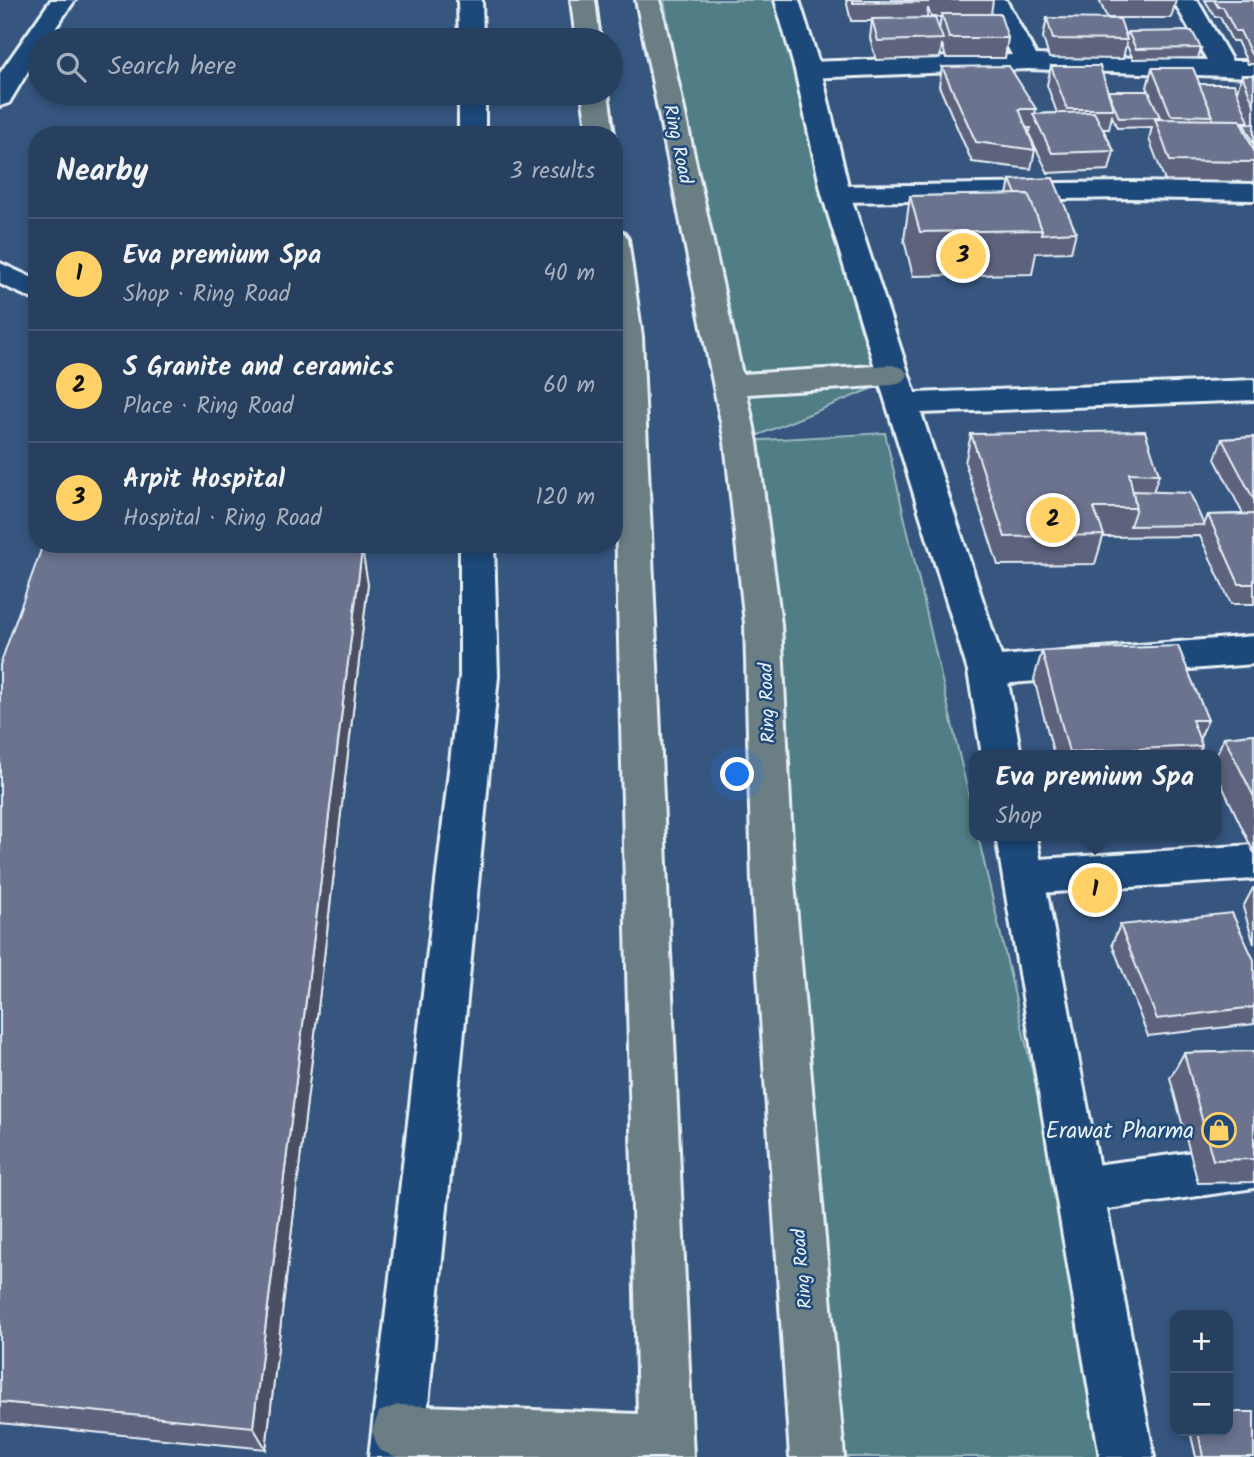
<!DOCTYPE html>
<html lang="en">
<head>
<meta charset="utf-8">
<style>
	:root { --surface:#284060; --page:#344b69; --text:#f1f3f6; --muted:#a5afbd; --line:#445975; --accent:#ffd166 }
	body { margin:0; font-family:Kalam,sans-serif; background:var(--page); color:var(--text) }
	.controls { position:absolute; right:21px; bottom:21px; display:grid; overflow:hidden; border-radius:14px; box-shadow:0 4px 10px #0003 }
	.controls button { width:63px; height:63px; display:grid; place-items:center; padding:0; border:0; border-bottom:2px solid var(--line); background:var(--surface); color:var(--text); font:35px sans-serif }
	.you { position:absolute; left:738px; top:775px; width:24px; height:24px; margin:-18px; border:5px solid #fff; border-radius:50%; background:#1a73e8; box-shadow:0 0 0 10px #1a73e833 }
	.badge { display:grid; place-items:center; width:46px; height:46px; border-radius:50%; background:var(--accent); color:#111; font-size:23px; font-weight:700 }
	.pin { position:absolute; translate:-50% -50%; border:4px solid #fff; box-shadow:0 2px 7px #0006 }
	.popup { position:absolute; left:969px; top:750px; width:252px; height:91px; box-sizing:border-box; display:grid; place-content:center; border-radius:14px; background:var(--surface); filter:drop-shadow(0 2px 5px #0005); font-size:23px; white-space:nowrap; color:var(--muted) }
	.popup b { font-size:26px; color:var(--text) }
	.popup::after { content:''; position:absolute; left:50%; top:100%; margin-left:-14px; border:14px solid transparent; border-top-color:var(--surface) }
	.list { margin:0; padding:0; list-style:none }
	h2 { display:flex; justify-content:space-between; align-items:center; height:91px; margin:0; padding:0 28px; font-size:30px }
	h2 small { font-size:23px; font-weight:400; color:var(--muted) }
	.list li { display:grid; grid-template-columns:46px 1fr auto; gap:21px; align-items:center; box-sizing:border-box; height:112px; padding:0 28px; border-top:2px solid var(--line) }
	.list b { display:block; font-size:26px; white-space:nowrap }
	.list p { margin:0; font-size:23px; white-space:nowrap; color:var(--muted) }
	.list em { font-size:23px; font-style:normal; color:var(--muted) }
	.icon { flex:none; width:38px; height:38px; fill:none; stroke:currentColor; stroke-width:2; stroke-linecap:round; stroke-linejoin:round }
	.map { position:relative; flex:none; width:1254px; height:1457px; overflow:hidden }
	.search { position:absolute; background:var(--surface); box-shadow:0 4px 10px #0003; left:28px; top:28px; width:595px; height:77px; display:flex; align-items:center; gap:18px; box-sizing:border-box; padding:0 24px; border-radius:38px; color:var(--muted); font-size:26px }
	.panel { position:absolute; background:var(--surface); box-shadow:0 4px 10px #0003; left:28px; top:126px; width:595px; height:427px; border-radius:28px }
	.map>svg:first-child { display:block }
</style>
</head>
<body>
<div class="map">
<svg width="1254" height="1457" viewBox="0 0 1254 1457">
	<rect width="100%" height="100%" fill="#365680"/>
	<filter id="ink" filterUnits="userSpaceOnUse"><feTurbulence type="fractalNoise" baseFrequency=".0143" numOctaves="2"/><feDisplacementMap in="SourceGraphic" scale="14" xChannelSelector="R" yChannelSelector="G"/><feConvolveMatrix kernelMatrix="1 2 1 2 8 2 1 2 1" color-interpolation-filters="sRGB"/></filter>
	<g filter="url(#ink)">
		<!-- green -->
		<path fill="#517e86" stroke="#9cb8bf" stroke-width="2" d="M 664,0 L 775,0 L 878,386 L 744,441 L 885,433 L 974,819 L 974,836 L 978,836 L 1061,1195 L 1098,1457 L 810,1457 L 741,442 Z"/>
		<g fill="none" stroke-linecap="round" stroke-linejoin="round">
			<!-- street casing -->
			<g stroke="#e8f1f8" stroke-width="6">
				<g id="street">
					<path d="M 51,0 L 75,0 L 47,40 L 40,40 L 40,51 L 9,103 L 0,106 L 0,73 Z"/>
					<path d="M 982,0 L 1006,0 L 1036,55 L 1207,60 L 1173,0 L 1197,0 L 1232,61 L 1254,61 L 1254,77 L 1028,69 L 808,78 L 799,75 L 795,70 L 799,65 L 808,62 L 1012,55 Z"/>
					<path d="M 1130,182 L 1254,184 L 1254,200 L 1130,198 L 836,202 L 826,200 L 822,194 L 826,188 L 836,186 Z"/>
					<path d="M 0,263 L 37,280 L 37,301 L 0,284 Z"/>
					<path d="M 1254,636 L 1254,664 L 987,685 L 974,681 L 968,671 L 974,661 L 987,657 Z"/>
					<path d="M 1254,845 L 1254,879 L 1024,894 L 1009,889 L 1003,877 L 1009,865 L 1024,860 Z"/>
					<path d="M 1254,1144 L 1254,1188 L 1080,1213 L 1063,1206 L 1056,1190 L 1063,1174 L 1080,1167 Z"/>
				</g>
			</g>
			<!-- secondary casing -->
			<g stroke="#e8f1f8" stroke-width="6">
				<g id="secondary">
					<path d="M 458,0 L 482,0 L 483,40 L 459,40 Z"/>
					<path d="M 775,0 L 799,0 L 821,70 L 850,194 L 915,393 L 1254,380 L 1254,400 L 921,413 L 1006,671 L 1021,755 L 982,755 L 968,671 L 822,194 L 795,70 Z"/>
					<rect x="459" y="93" width="26" height="42"/>
					<path d="M 460,544 L 494,544 L 498,676 L 423,1457 L 369,1457 L 460,676 Z"/>
					<path d="M 996,836 L 1036,836 L 1154,1457 L 1100,1457 Z"/>
				</g>
			</g>
			<!-- primary casing -->
			<g stroke="#e8f1f8" stroke-width="6">
				<g id="primary">
					<path d="M 571,0 L 595,0 L 600,40 L 576,40 Z"/>
					<path d="M 636,0 L 660,0 L 742,374 L 892,365 L 903,368 L 908,375 L 903,382 L 892,385 L 747,394 L 757,442 L 781,624 L 794,882 L 844,1457 L 790,1457 L 752,882 L 745,624 L 725,442 Z"/>
					<path d="M 582,93 L 608,93 L 614,135 L 588,135 Z"/>
					<path d="M 614,230 L 624,233 L 628,239 L 642,337 L 693,1457 L 397,1457 L 379,1450 L 372,1431 L 379,1412 L 398,1405 L 638,1414 L 614,439 Z"/>
				</g>
			</g>
			<!-- street -->
			<use href="#street" fill="#1f4a7a" fill-rule="evenodd"/>
			<!-- secondary -->
			<use href="#secondary" fill="#1f4a7a" fill-rule="evenodd"/>
			<!-- primary -->
			<use href="#primary" fill="#6b7e84" fill-rule="evenodd"/>
		</g>
		<!-- wall -->
		<g fill="#5d637b" stroke="#e8f1f8" stroke-width="2" fill-rule="evenodd">
			<path d="M 846,0 L 993,0 L 991,14 L 1008,38 L 1005,58 L 946,58 L 942,44 L 940,58 L 876,60 L 870,38 L 872,21 L 851,21 ZM 928,8 L 931,17 L 941,17 L 939,30 L 927,18 Z"/>
			<path d="M 1099,0 L 1176,0 L 1171,18 L 1107,18 Z"/>
			<path d="M 1205,0 L 1254,0 L 1254,64 L 1248,64 L 1237,41 L 1232,41 L 1220,17 L 1215,17 Z"/>
			<path d="M 1047,18 L 1126,37 L 1128,32 L 1201,48 L 1198,58 L 1133,59 L 1126,44 L 1123,59 L 1049,58 L 1043,37 Z"/>
			<path d="M 1051,66 L 1108,92 L 1150,94 L 1147,87 L 1152,68 L 1199,84 L 1237,91 L 1242,75 L 1254,75 L 1254,178 L 1253,182 L 1165,181 L 1149,139 L 1152,127 L 1117,128 L 1112,116 L 1109,129 L 1103,129 L 1114,151 L 1109,170 L 1048,173 L 1029,134 L 1031,128 L 1027,128 L 1035,150 L 1031,169 L 972,162 L 939,86 L 942,67 L 1036,109 L 1035,114 L 1057,113 L 1047,85 Z"/>
			<path d="M 1010,180 L 1076,232 L 1071,252 L 1036,253 L 1032,274 L 913,276 L 904,240 L 910,196 L 1007,195 Z"/>
			<path d="M 971,434 L 1159,474 L 1153,492 L 1204,525 L 1208,515 L 1243,514 L 1215,459 L 1222,439 L 1254,437 L 1254,604 L 1231,604 L 1200,536 L 1103,537 L 1095,564 L 998,565 L 965,463 Z"/>
			<path d="M 368,584 L 266,1449 L 0,1423 L 0,665 Z"/>
			<path d="M 1042,651 L 1208,720 L 1199,740 L 1202,746 L 1198,755 L 1054,755 L 1034,679 Z"/>
			<path d="M 1254,734 L 1254,853 L 1216,773 L 1216,756 L 1224,737 Z"/>
			<path d="M 1253,888 L 1254,888 L 1254,944 L 1243,907 Z"/>
			<path d="M 1120,925 L 1254,960 L 1254,1024 L 1148,1036 L 1112,944 Z"/>
			<path d="M 1254,1051 L 1254,1182 L 1198,1183 L 1170,1078 L 1184,1053 Z"/>
			<path d="M 1190,1431 L 1228,1431 L 1254,1457 L 1196,1457 Z"/>
		</g>
		<!-- shaded-wall -->
		<path fill="#4c5064" stroke="#e8f1f8" stroke-width="2" d="M 362,549 L 368,584 L 266,1449 L 253,1427 Z"/>
		<!-- building -->
		<g fill="#6c738f" stroke="#e8f1f8" stroke-width="2">
			<path d="M 853,0 L 929,0 L 929,2 L 853,3 Z"/>
			<path d="M 1214,0 L 1254,0 L 1254,54 L 1251,54 L 1240,31 L 1235,31 L 1223,7 L 1218,7 Z"/>
			<path d="M 942,14 L 1000,14 L 1008,38 L 949,38 Z"/>
			<path d="M 935,18 L 943,39 L 878,41 L 872,19 Z"/>
			<path d="M 1047,18 L 1120,19 L 1127,40 L 1053,39 Z"/>
			<path d="M 1192,31 L 1201,48 L 1136,49 L 1128,32 Z"/>
			<path d="M 1009,66 L 1036,109 L 1019,109 L 1035,150 L 976,142 L 942,67 Z"/>
			<path d="M 1051,66 L 1100,66 L 1113,109 L 1067,109 Z"/>
			<path d="M 1152,68 L 1193,68 L 1213,116 L 1171,115 Z"/>
			<path d="M 1242,75 L 1254,75 L 1254,105 Z"/>
			<path d="M 1199,84 L 1234,84 L 1249,122 L 1241,122 L 1240,120 L 1212,120 L 1213,116 Z"/>
			<path d="M 1108,91 L 1148,91 L 1160,117 L 1119,118 Z"/>
			<path d="M 1094,112 L 1114,151 L 1052,153 L 1033,114 Z"/>
			<path d="M 1155,119 L 1240,120 L 1254,151 L 1254,162 L 1170,161 Z"/>
			<path d="M 1244,124 L 1254,124 L 1254,145 Z"/>
			<path d="M 1053,178 L 1076,232 L 1041,234 L 1042,230 L 1028,194 L 1016,194 L 1010,180 Z"/>
			<path d="M 1028,194 L 1042,230 L 920,232 L 910,196 Z"/>
			<path d="M 1145,431 L 1159,474 L 1129,473 L 1136,508 L 1094,508 L 1104,535 L 1005,537 L 971,434 Z"/>
			<path d="M 1254,437 L 1254,500 L 1222,439 Z"/>
			<path d="M 1133,491 L 1190,493 L 1204,525 L 1130,526 L 1136,508 Z"/>
			<path d="M 1254,514 L 1254,584 L 1239,584 L 1208,515 Z"/>
			<path d="M 43,544 L 253,544 L 362,549 L 253,1427 L 0,1402 L 0,665 Z"/>
			<path d="M 1178,646 L 1208,720 L 1192,720 L 1202,746 L 1069,752 L 1042,651 Z"/>
			<path d="M 1254,734 L 1254,797 L 1224,737 Z"/>
			<path d="M 1232,913 L 1254,960 L 1254,1007 L 1157,1019 L 1120,925 Z"/>
			<path d="M 1254,1051 L 1254,1159 L 1213,1160 L 1184,1053 Z"/>
			<path d="M 1228,1412 L 1254,1412 L 1254,1457 L 1203,1457 L 1198,1431 L 1228,1431 Z"/>
		</g>
	</g>
	<!-- icons -->
	<defs>
		<g id="shop-ring" transform="scale(1.75)"><circle r="9.5" fill="#1f4a7a" stroke="#ffd166" stroke-width="1.5"/><path d="M-5-2.5h2.3a2.7 3.5 0 0 1 5.4 0H5L5.5 6h-11ZM-1.5-2.5h3a1.5 2.3 0 0 0-3 0Z" fill="#ffd166"/></g>
	</defs>
	<g fill-rule="evenodd">
		<use href="#shop-ring" x="1219" y="1130"/>
	</g>
	<g text-anchor="middle" stroke-width="5" stroke-linejoin="round" paint-order="stroke">
		<!-- street labels -->
		<g font-size="19" fill="#e8f1f8" stroke="#1f4a7a">
			<text transform="translate(679 144) rotate(78)" y="7">Ring Road</text>
			<text transform="translate(766 703) rotate(-92)" y="7">Ring Road</text>
			<text transform="translate(801 1269) rotate(-95)" y="7">Ring Road</text>
		</g>
		<!-- near-poi labels -->
		<g font-size="23" fill="#e8f1f8" stroke="#1f4a7a" text-anchor="end">
			<text x="1194" y="1138">Erawat Pharma</text>
		</g>
	</g>
</svg>
<div class="controls">
<button>+</button>
<button>−</button>
</div>
<div class="you"></div>
<div class="pin badge" style="left:1095px;top:890px">1</div>
<div class="popup"><b>Eva premium Spa</b>Shop</div>
<div class="pin badge" style="left:1053px;top:520px">2</div>
<div class="pin badge" style="left:963px;top:256px">3</div>
<div class="search"><svg class="icon" aria-label="search" viewBox="0 0 24 24"><circle cx="10" cy="10" r="6"/><path d="M15 15l6 6"/></svg>Search here</div>
<section class="panel">
<h2>Nearby<small>3 results</small></h2>
<ul class="list">
<li><span class="badge">1</span><div><b>Eva premium Spa</b><p>Shop · Ring Road</p></div><em>40 m</em></li>
<li><span class="badge">2</span><div><b>S Granite and ceramics</b><p>Place · Ring Road</p></div><em>60 m</em></li>
<li><span class="badge">3</span><div><b>Arpit Hospital</b><p>Hospital · Ring Road</p></div><em>120 m</em></li>
</ul>
</section>
</div>
</body>
</html>
